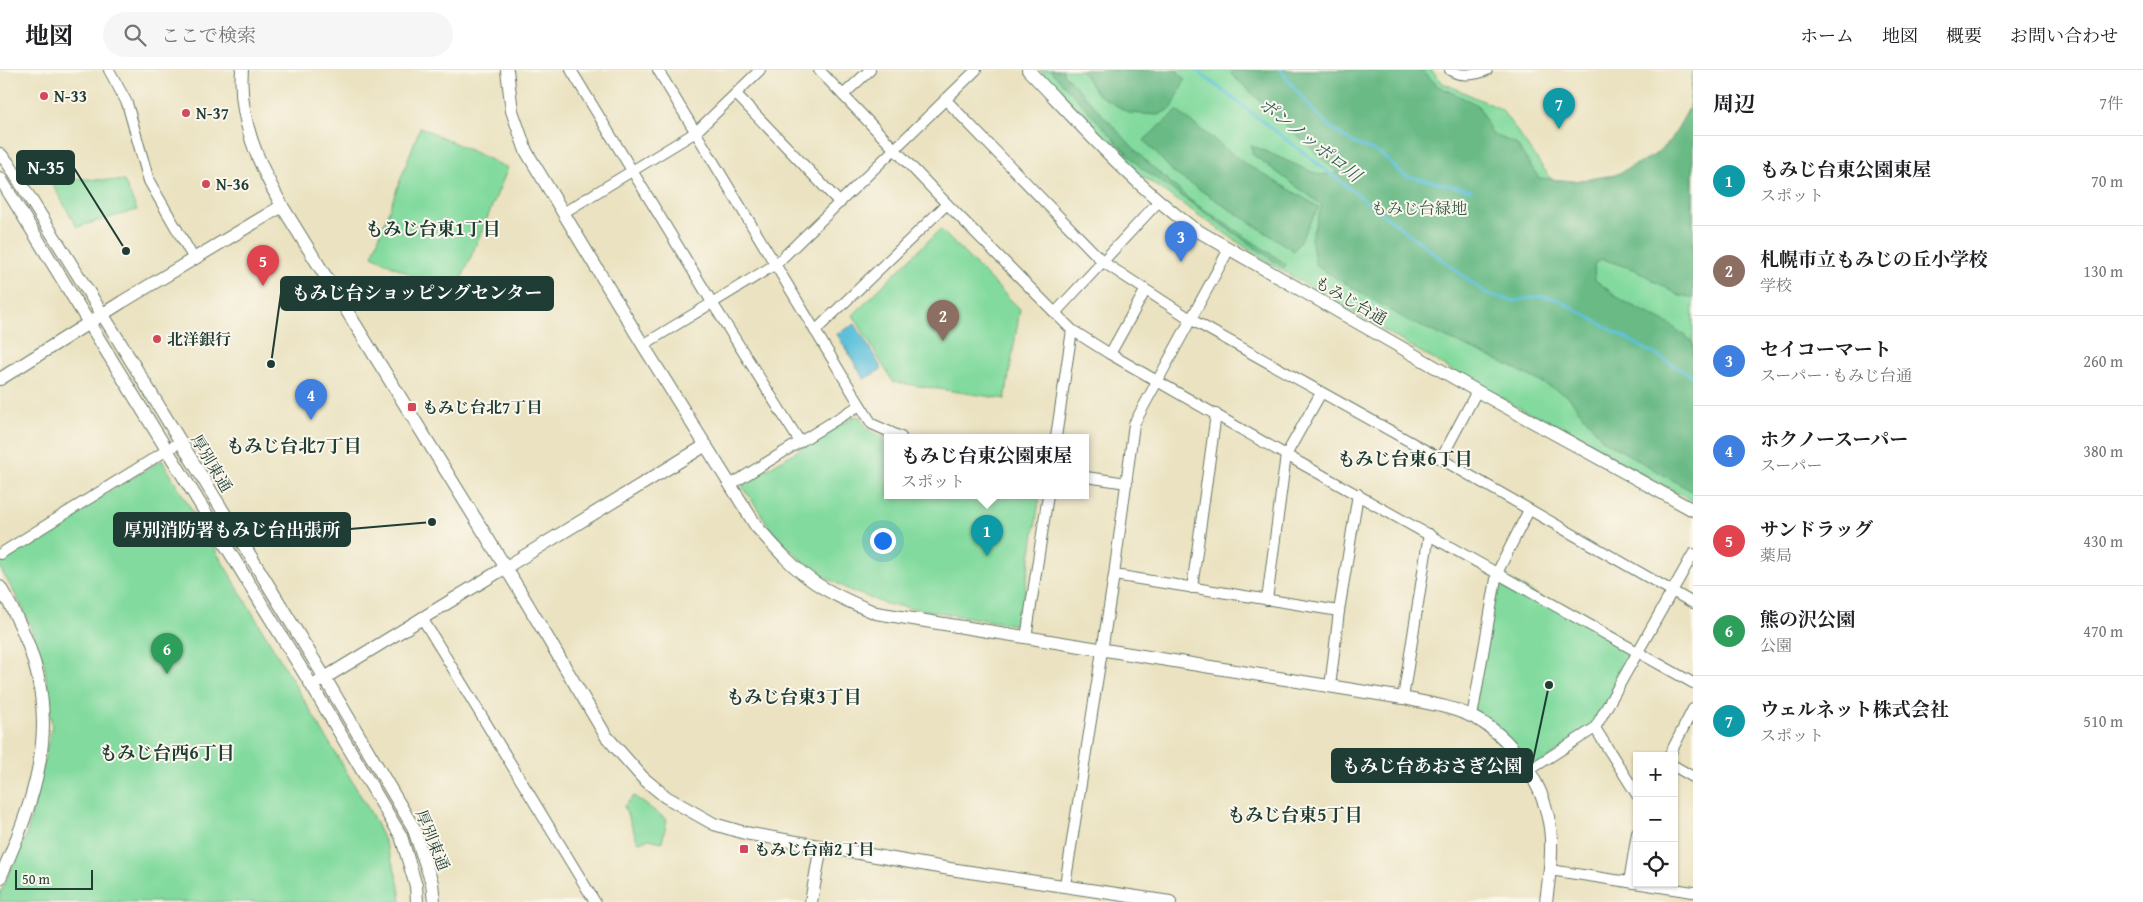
<!DOCTYPE html>
<html lang="ja">
<head>
<meta charset="utf-8">
<style>
	:root { --surface:#fff; --page:#f6f6f6; --text:#202124; --muted:#757577; --line:#e0e0e0; --accent:#ea580c }
	body { margin:0; font-family:"Gentium Book Plus","Noto Serif JP",serif; background:var(--page); color:var(--text) }
	.controls { position:absolute; right:15px; bottom:15px; display:grid; overflow:hidden; border-radius:0px; box-shadow:0 1px 4px #0004 }
	.controls button { width:45px; height:45px; display:grid; place-items:center; padding:0; border:0; border-bottom:1px solid var(--line); background:var(--surface); color:var(--text); font:25px sans-serif }
	.scale { position:absolute; left:15px; bottom:12px; width:78px; box-sizing:border-box; padding-left:5px; border:2px solid #1f3d34; border-top:0; font-size:14px; line-height:18px; white-space:nowrap; color:#1f3d34; -webkit-text-stroke:4px #fbf7ec; paint-order:stroke }
	.you { position:absolute; left:882px; top:470px; width:18px; height:18px; margin:-12px; border:4px solid #fff; border-radius:50%; background:#1a73e8; box-shadow:0 0 0 8px #1a73e833 }
	.badge { display:grid; place-items:center; width:32px; height:32px; border-radius:50%; background:var(--accent); color:#fff; font-size:16px; font-weight:700 }
	.pin { position:absolute; translate:-50% -41px; filter:drop-shadow(0 1px 2px #0008) }
	.pin::after { content:''; position:absolute; top:26px; width:18px; height:15px; background:inherit; clip-path:polygon(0 0,100% 0,50% 100%) }
	.popup { position:absolute; left:884px; top:364px; width:205px; height:65px; box-sizing:border-box; display:grid; place-content:center; border-radius:0px; background:var(--surface); filter:drop-shadow(0 1px 4px #0005); font-size:16px; white-space:nowrap; color:var(--muted) }
	.popup b { font-size:19px; color:var(--text) }
	.popup::after { content:''; position:absolute; left:50%; top:100%; margin-left:-10px; border:10px solid transparent; border-top-color:var(--surface) }
	.list { margin:0; padding:0; list-style:none }
	h2 { display:flex; justify-content:space-between; align-items:center; height:65px; margin:0; padding:0 20px; font-size:21px }
	h2 small { font-size:16px; font-weight:400; color:var(--muted) }
	.list li { display:grid; grid-template-columns:32px 1fr auto; gap:15px; align-items:center; box-sizing:border-box; height:90px; padding:0 20px; border-top:1px solid var(--line) }
	.list b { display:block; font-size:19px; white-space:nowrap }
	.list p { margin:0; font-size:16px; white-space:nowrap; color:var(--muted) }
	.list em { font-size:16px; font-style:normal; color:var(--muted) }
	.icon { flex:none; width:28px; height:28px; fill:none; stroke:currentColor; stroke-width:2; stroke-linecap:round; stroke-linejoin:round }
	.map { position:relative; flex:none; width:1693px; height:832px; overflow:hidden }
	header { display:flex; align-items:center; gap:30px; box-sizing:border-box; height:70px; padding:0 25px; background:var(--surface); border-bottom:1px solid var(--line) }
	header strong { font-size:24px }
	nav { display:flex; gap:28px; margin-inline-start:auto; font-size:18px }
	.search { width:350px; height:45px; background:var(--page); display:flex; align-items:center; gap:12px; box-sizing:border-box; padding:0 18px; border-radius:28px; color:var(--muted); font-size:19px }
	main { display:flex }
	aside { flex:1; background:var(--surface) }
	.map>svg:first-child { display:block }
</style>
</head>
<body>
<header>
<strong>地図</strong>
<div class="search"><svg class="icon" aria-label="search" viewBox="0 0 24 24"><circle cx="10" cy="10" r="6"/><path d="M15 15l6 6"/></svg>ここで検索</div>
<nav><a>ホーム</a><a>地図</a><a>概要</a><a>お問い合わせ</a></nav>
</header>
<main>
<div class="map">
<svg width="1693" height="832" viewBox="0 0 1693 832">
	<rect width="100%" height="100%" fill="#fbf7ec"/>
	<filter id="ink" filterUnits="userSpaceOnUse"><feTurbulence type="fractalNoise" baseFrequency=".02" numOctaves="2"/><feDisplacementMap in="SourceGraphic" scale="10" xChannelSelector="R" yChannelSelector="G"/><feConvolveMatrix kernelMatrix="1 2 1 2 8 2 1 2 1" color-interpolation-filters="sRGB"/></filter>
	<filter id="wash" filterUnits="userSpaceOnUse"><feTurbulence type="fractalNoise" baseFrequency=".0096" numOctaves="4" result="noise"/><feDisplacementMap in="SourceGraphic" scale="20" xChannelSelector="R" yChannelSelector="G"/><feGaussianBlur stdDeviation="1.12" result="paint"/><feColorMatrix in="noise" values="0 0 0 0 0 0 0 0 0 0 0 0 0 0 0 0 0 1.4 0 .05"/><feComposite in="paint" operator="in"/></filter>
	<g filter="url(#wash)">
		<rect width="100%" height="100%" fill="#eae2c0"/>
		<!-- green -->
		<g fill="#82da9e" stroke="#508c69">
			<path d="M 1040,0 L 1431,0 L 1443,13 L 1501,39 L 1559,120 L 1693,98 L 1693,431 L 1475,314 L 1261,188 L 1139,104 Z"/>
			<path d="M 420,57 L 508,98 L 450,237 L 424,211 L 372,186 Z"/>
			<path d="M 48,107 L 124,111 L 137,140 L 77,157 Z"/>
			<path d="M 940,159 L 1020,239 L 1005,329 L 893,312 L 853,245 Z"/>
			<path d="M 855,346 L 860,347 L 868,360 L 888,369 L 888,425 L 1040,425 L 1020,552 L 1016,555 L 886,534 L 851,521 L 813,500 L 777,468 L 743,417 L 744,413 Z"/>
			<path d="M 162,390 L 372,745 C 385,772 399,802 401,832 L 0,832 L 0,824 L 27,764 L 52,656 L 44,592 L 23,538 L 0,498 L 0,487 Z"/>
			<path d="M 1497,503 L 1639,582 L 1595,658 L 1528,701 L 1472,647 Z"/>
			<path d="M 634,726 L 667,750 L 662,772 L 649,769 L 638,772 L 624,736 Z"/>
		</g>
		<!-- forest -->
		<g fill="#69ba85" stroke="#447c5c">
			<path d="M 1050,0 L 1063,0 L 1063,3 L 1144,89 L 1190,130 L 1286,194 L 1284,198 L 1141,98 Z"/>
			<path d="M 1081,0 L 1176,0 L 1185,10 L 1172,38 L 1158,45 L 1129,43 L 1097,24 Z"/>
			<path d="M 1234,0 L 1422,0 L 1438,16 L 1478,35 L 1492,64 L 1516,74 L 1539,108 L 1574,111 L 1615,105 L 1653,86 L 1671,70 L 1689,38 L 1693,0 L 1693,227 L 1680,226 L 1636,200 L 1602,189 L 1594,194 L 1595,210 L 1623,231 L 1669,254 L 1693,272 L 1693,422 L 1603,370 L 1568,326 L 1510,296 L 1409,251 L 1316,196 L 1311,168 L 1322,135 L 1252,84 L 1251,75 L 1319,105 L 1338,103 L 1231,4 Z"/>
			<path d="M 1177,41 L 1244,93 L 1319,137 L 1294,181 L 1174,103 L 1144,70 Z"/>
		</g>
		<!-- water -->
		<path fill="#5dc1db" stroke="#3e7f88" d="M 855,254 L 882,299 L 864,309 L 837,264 Z"/>
		<g fill="none" stroke-linecap="round" stroke-linejoin="round">
			<!-- stream -->
			<g stroke="#5dc1db" stroke-width="3">
				<path d="M 1196,0 L 1487,224 L 1513,231 L 1539,226 L 1557,229 L 1693,306"/>
				<path d="M 1281,0 C 1301,27 1322,55 1352,72 C 1361,77 1371,78 1380,84 C 1391,90 1395,100 1406,106 L 1471,120"/>
			</g>
		</g>
	</g>
	<g filter="url(#ink)">
		<g fill="none" stroke-linecap="round" stroke-linejoin="round">
			<!-- minor casing -->
			<g stroke="#667765" stroke-width="12">
				<g id="minor">
					<path d="M 109,0 L 127,33 L 149,111 L 194,189"/>
					<path d="M 571,0 L 713,234 L 800,372"/>
					<path d="M 658,0 L 860,335 L 872,354 L 901,367"/>
					<path d="M 819,0 L 947,134 L 1072,260 L 1110,284 L 1286,385 L 1693,613"/>
					<path d="M 1450,0 C 1460,7 1476,5 1487,0"/>
					<path d="M 736,24 L 840,133"/>
					<path d="M 843,25 L 870,0"/>
					<path d="M 945,29 L 1103,192 L 1192,250 L 1441,389 L 1693,533"/>
					<path d="M 563,143 L 696,62 L 760,0"/>
					<path d="M 1055,243 L 1158,132"/>
					<path d="M 815,261 L 947,134"/>
					<path d="M 643,275 L 776,194 L 976,0"/>
					<path d="M 1110,284 L 1145,221"/>
					<path d="M 1056,367 L 1072,260"/>
					<path d="M 1441,389 L 1477,321"/>
					<path d="M 1086,407 L 1127,413"/>
					<path d="M 730,415 L 860,335"/>
					<path d="M 0,484 L 180,372"/>
					<path d="M 1114,505 L 1339,541"/>
					<path d="M 1192,518 L 1216,344"/>
					<path d="M 1267,530 L 1286,385 L 1321,323"/>
					<path d="M 422,548 L 595,832"/>
					<path d="M 1026,568 L 1048,425"/>
					<path d="M 1330,617 L 1339,541 L 1358,424"/>
					<path d="M 1403,628 L 1429,464"/>
					<path d="M 1472,647 L 1497,503 L 1529,440"/>
					<path d="M 1595,658 L 1637,725"/>
					<path d="M 1669,686 L 1693,639"/>
					<path d="M 1674,696 L 1693,707"/>
					<path d="M 1528,701 L 1595,658 L 1693,484"/>
					<path d="M 1550,800 L 1693,822"/>
					<path d="M 1629,812 L 1637,763"/>
					<path d="M 1065,815 L 1114,505 L 1134,354 L 1229,179"/>
				</g>
			</g>
			<!-- tertiary casing -->
			<g stroke="#667765" stroke-width="14">
				<g id="tertiary">
					<path d="M 242,0 C 238,49 259,95 282,136 L 506,498 L 606,666 L 643,708 L 666,727 L 714,754 L 745,763 L 950,799 L 1170,832"/>
					<path d="M 507,0 L 512,41 L 526,81 L 643,275 L 756,456 C 774,476 792,497 814,512 C 833,525 855,534 876,543 L 1403,628 C 1426,633 1451,636 1473,647 C 1511,666 1542,711 1549,752 C 1554,776 1549,808 1546,832"/>
					<path d="M 1028,0 C 1081,55 1131,112 1193,158 L 1477,321 L 1693,440"/>
					<path d="M 0,84 L 8,93 L 116,266 L 325,608 L 413,757 L 432,813 L 434,832"/>
					<path d="M 0,108 L 312,616 L 401,766 L 416,816 L 417,832"/>
					<path d="M 0,309 L 122,232 L 282,136"/>
					<path d="M 0,517 C 65,625 49,699 0,808"/>
					<path d="M 318,612 L 706,375"/>
					<path d="M 811,832 L 821,776"/>
				</g>
			</g>
			<!-- minor -->
			<use href="#minor" stroke="#fff" stroke-width="10"/>
			<!-- tertiary -->
			<use href="#tertiary" stroke="#fff" stroke-width="12"/>
		</g>
	</g>
	<!-- markers -->
	<g fill="#d1495b" stroke="#fbf7ec" stroke-width="2">
		<circle cx="44" cy="26" r="5"/>
		<circle cx="186" cy="43" r="5"/>
		<circle cx="206" cy="114" r="5"/>
		<circle cx="157" cy="269" r="5"/>
		<rect x="407" y="332" width="10" height="10" rx="2.5"/>
		<rect x="739" y="774" width="10" height="10" rx="2.5"/>
	</g>
	<g text-anchor="middle" stroke-width="4" stroke-linejoin="round" paint-order="stroke">
		<!-- poi labels -->
		<g font-size="16" font-weight="bold" fill="#1f3d34" stroke="#fbf7ec" text-anchor="start">
			<text x="54" y="32">N-33</text>
			<text x="196" y="49">N-37</text>
			<text x="216" y="120">N-36</text>
			<text x="167" y="275">北洋銀行</text>
			<text x="422" y="343">もみじ台北7丁目</text>
			<text x="754" y="785">もみじ台南2丁目</text>
		</g>
		<!-- park labels -->
		<g font-size="16" fill="#335c49" stroke="#fbf7ec">
			<text x="1419" y="144">もみじ台緑地</text>
		</g>
		<!-- street labels -->
		<g font-size="16" fill="#1f3d34" stroke="#fbf7ec">
			<text transform="translate(1351 230) rotate(30)" y="6">もみじ台通</text>
			<text transform="translate(212 393) rotate(59)" y="6">厚別東通</text>
			<text transform="translate(433 770) rotate(68)" y="6">厚別東通</text>
		</g>
		<!-- water labels -->
		<g font-size="18" font-style="italic" fill="#2e5e5e" stroke="#fbf7ec">
			<text transform="translate(1310 70) rotate(38)" y="6">ポンノッポロ川</text>
		</g>
		<!-- neighbourhood labels -->
		<g font-size="18" font-weight="bold" fill="#1f3d34" stroke="#fbf7ec">
			<text x="433" y="165">もみじ台東1丁目</text>
			<text x="294" y="382">もみじ台北7丁目</text>
			<text x="1405" y="395">もみじ台東6丁目</text>
			<text x="794" y="633">もみじ台東3丁目</text>
			<text x="167" y="689">もみじ台西6丁目</text>
			<text x="1295" y="751">もみじ台東5丁目</text>
		</g>
	</g>
	<!-- callouts -->
	<path fill="none" stroke="#1f3d34" stroke-width="2" d="M126 181L74 98M271 294L281 223M432 452L350 459M1549 615L1532 695"/>
	<g fill="#1f3d34" stroke="#fbf7ec" stroke-width="2">
		<circle cx="126" cy="181" r="5"/>
		<circle cx="271" cy="294" r="5"/>
		<circle cx="432" cy="452" r="5"/>
		<circle cx="1549" cy="615" r="5"/>
	</g>
	<g fill="#1f3d34" stroke="#1f3d34" stroke-width="2">
		<rect x="17" y="81" width="57" height="33" rx="5"/>
		<rect x="281" y="207" width="272" height="33" rx="5"/>
		<rect x="114" y="443" width="236" height="33" rx="5"/>
		<rect x="1332" y="679" width="200" height="33" rx="5"/>
	</g>
	<g font-size="18" text-anchor="middle" font-weight="bold" fill="#fff">
		<text x="46" y="104">N-35</text>
		<text x="417" y="229">もみじ台ショッピングセンター</text>
		<text x="232" y="466">厚別消防署もみじ台出張所</text>
		<text x="1432" y="702">もみじ台あおさぎ公園</text>
	</g>
</svg>
<div class="controls">
<button>+</button>
<button>−</button>
<button><svg class="icon" aria-label="locate" viewBox="0 0 24 24"><circle cx="12" cy="12" r="6"/><path d="M12 2v4M12 18v4M2 12h4M18 12h4"/></svg></button>
</div>
<div class="scale">50 m</div>
<div class="you"></div>
<div class="pin badge" style="left:987px;top:486px;background:#0f9aa8">1</div>
<div class="popup"><b>もみじ台東公園東屋</b>スポット</div>
<div class="pin badge" style="left:943px;top:271px;background:#8d6e63">2</div>
<div class="pin badge" style="left:1181px;top:192px;background:#3f7fe0">3</div>
<div class="pin badge" style="left:311px;top:350px;background:#3f7fe0">4</div>
<div class="pin badge" style="left:263px;top:216px;background:#e0444e">5</div>
<div class="pin badge" style="left:167px;top:604px;background:#2e9e5b">6</div>
<div class="pin badge" style="left:1559px;top:59px;background:#0f9aa8">7</div>
</div>
<aside>
<h2>周辺<small>7件</small></h2>
<ul class="list">
<li><span class="badge" style="background:#0f9aa8">1</span><div><b>もみじ台東公園東屋</b><p>スポット</p></div><em>70 m</em></li>
<li><span class="badge" style="background:#8d6e63">2</span><div><b>札幌市立もみじの丘小学校</b><p>学校</p></div><em>130 m</em></li>
<li><span class="badge" style="background:#3f7fe0">3</span><div><b>セイコーマート</b><p>スーパー · もみじ台通</p></div><em>260 m</em></li>
<li><span class="badge" style="background:#3f7fe0">4</span><div><b>ホクノースーパー</b><p>スーパー</p></div><em>380 m</em></li>
<li><span class="badge" style="background:#e0444e">5</span><div><b>サンドラッグ</b><p>薬局</p></div><em>430 m</em></li>
<li><span class="badge" style="background:#2e9e5b">6</span><div><b>熊の沢公園</b><p>公園</p></div><em>470 m</em></li>
<li><span class="badge" style="background:#0f9aa8">7</span><div><b>ウェルネット株式会社</b><p>スポット</p></div><em>510 m</em></li>
</ul>
</aside>
</main>
</body>
</html>
